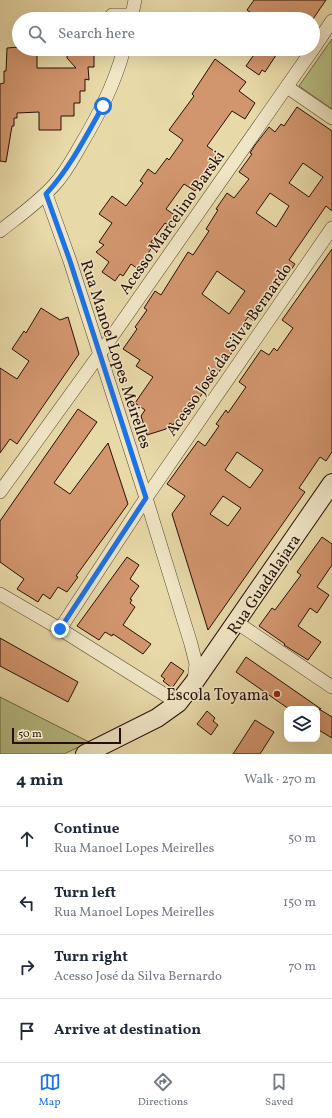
<!DOCTYPE html>
<html lang="en">
<head>
<meta charset="utf-8">
<style>
	:root { --surface:#fff; --page:#f2f2f3; --text:#1f2937; --muted:#747a83; --line:#e0e1e3; --accent:#1a73e8 }
	body { margin:0; font-family:Vollkorn,serif; background:var(--page); color:var(--text) }
	.controls { position:absolute; right:12px; bottom:12px; display:grid; overflow:hidden; border-radius:8px; box-shadow:0 4px 16px #0002 }
	.controls button { width:36px; height:36px; display:grid; place-items:center; padding:0; border:0; border-bottom:1px solid var(--line); background:var(--surface); color:var(--text); font:20px sans-serif }
	.scale { position:absolute; left:12px; bottom:10px; width:109px; box-sizing:border-box; padding-left:4px; border:2px solid #270f07; border-top:0; font-size:11px; line-height:14px; white-space:nowrap; color:#270f07; -webkit-text-stroke:3px #f0e6c6; paint-order:stroke }
	.stop { position:absolute; width:12px; height:12px; margin:-9px; border:3px solid #1a73e8; border-radius:50%; background:#fff }
	.stop.end { background:#1a73e8; border-color:#fff; box-shadow:0 1px 4px #0008 }
	.list { margin:0; padding:0; list-style:none }
	h2 { display:flex; justify-content:space-between; align-items:center; height:52px; margin:0; padding:0 16px; font-size:17px }
	h2 small { font-size:13px; font-weight:400; color:var(--muted) }
	.list li { display:grid; grid-template-columns:26px 1fr auto; gap:12px; align-items:center; box-sizing:border-box; height:64px; padding:0 16px; border-top:1px solid var(--line) }
	.list b { display:block; font-size:15px; white-space:nowrap }
	.list p { margin:0; font-size:13px; white-space:nowrap; color:var(--muted) }
	.list em { font-size:13px; font-style:normal; color:var(--muted) }
	.icon { flex:none; width:22px; height:22px; fill:none; stroke:currentColor; stroke-width:2; stroke-linecap:round; stroke-linejoin:round }
	.map { position:relative; flex:none; width:332px; height:754px; overflow:hidden }
	.search { position:absolute; background:var(--surface); box-shadow:0 4px 16px #0002; left:12px; right:12px; top:12px; height:44px; display:flex; align-items:center; gap:10px; box-sizing:border-box; padding:0 14px; border-radius:22px; color:var(--muted); font-size:15px }
	.sheet { height:308px; background:var(--surface) }
	nav { display:flex; justify-content:space-around; align-items:center; box-sizing:border-box; height:56px; border-top:1px solid var(--line); background:var(--surface); font-size:11px; color:var(--muted) }
	nav a { display:grid; justify-items:center; gap:2px }
	nav .on { color:var(--accent) }
	.map>svg:first-child { display:block }
</style>
</head>
<body>
<div class="map">
<svg width="332" height="754" viewBox="0 0 332 754">
	<rect width="100%" height="100%" fill="#e8d9a8"/>
	<filter id="stains"><feTurbulence type="fractalNoise" baseFrequency=".005" numOctaves="4"/><feColorMatrix values="0 0 0 0 .2 0 0 0 0 .09 0 0 0 0 .02 0 0 0 .5 -.17"/></filter>
	<radialGradient id="worn" r=".72"><stop offset=".6" stop-color="#630" stop-opacity="0"/><stop offset="1" stop-color="#630" stop-opacity=".3"/></radialGradient>
	<!-- green -->
	<g fill="#b8bf86" stroke="#706746">
		<path d="M 332,39 L 332,109 L 299,86 Z"/>
		<path d="M 0,697 L 89,742 L 64,754 L 0,754 Z"/>
	</g>
	<!-- building -->
	<g fill="#d2966e" stroke="#270f07" fill-rule="evenodd">
		<path d="M 254,0 L 326,0 L 313,19 L 260,19 L 247,10 Z"/>
		<path d="M 19,47 L 19,49 L 37,49 L 37,68 L 76,68 L 67,58 L 67,49 L 94,49 L 94,67 L 88,67 L 89,80 L 85,79 L 85,91 L 80,91 L 80,103 L 74,103 L 74,116 L 61,116 L 61,130 L 39,130 L 39,112 L 17,113 L 17,118 L 14,118 L 14,126 L 12,126 L 6,162 L 0,161 L 0,84 L 4,83 L 4,71 L 6,71 L 7,48 Z"/>
		<path d="M 258,49 L 280,49 L 265,72 L 262,70 L 259,75 L 246,66 Z"/>
		<path d="M 215,59 L 246,82 L 239,91 L 255,103 L 245,119 L 232,111 L 207,146 L 221,156 L 195,191 L 184,184 L 166,209 L 176,216 L 169,226 L 165,223 L 151,242 L 154,244 L 138,269 L 131,264 L 123,276 L 120,274 L 115,281 L 102,272 L 109,262 L 96,252 L 104,245 L 99,242 L 112,223 L 99,214 L 112,196 L 126,206 L 143,183 L 140,181 L 148,169 L 155,174 L 167,158 L 169,160 L 183,140 L 169,130 L 194,96 L 192,94 Z"/>
		<path d="M 297,107 L 332,131 L 332,211 L 326,206 L 289,260 L 295,264 L 266,305 L 254,321 L 248,317 L 231,341 L 237,345 L 206,391 L 205,390 L 199,398 L 194,394 L 173,425 L 170,423 L 166,429 L 147,435 L 141,416 L 145,410 L 135,403 L 153,377 L 136,366 L 140,360 L 123,349 L 137,329 L 135,327 L 147,310 L 144,308 L 155,291 L 161,295 L 188,252 L 193,255 L 209,231 L 206,229 L 218,210 L 216,209 L 227,193 L 234,198 L 249,179 L 239,172 L 252,154 L 250,153 L 255,145 L 269,127 L 275,132 L 281,124 L 284,126 ZM 303,163 L 323,177 L 309,197 L 289,183 ZM 270,193 L 289,206 L 276,227 L 256,213 ZM 217,271 L 245,291 L 229,314 L 202,294 Z"/>
		<path d="M 332,249 L 332,452 L 326,461 L 320,457 L 299,488 L 305,492 L 208,630 L 172,514 L 185,496 L 167,484 L 198,441 L 205,446 L 219,426 L 216,424 L 226,410 L 228,413 L 246,387 L 239,382 L 261,350 L 269,355 L 274,348 L 277,351 L 293,328 L 282,320 ZM 237,452 L 263,470 L 250,488 L 225,470 ZM 223,496 L 241,508 L 228,526 L 210,514 Z"/>
		<path d="M 41,308 L 60,320 L 68,317 L 79,354 L 17,444 L 10,439 L 0,453 L 0,368 L 17,379 L 29,361 L 12,349 L 24,331 L 26,333 Z"/>
		<path d="M 78,409 L 97,422 L 54,483 L 70,494 L 108,443 L 128,504 L 76,576 L 78,577 L 67,592 L 58,587 L 50,599 L 43,594 L 38,602 L 17,589 L 24,579 L 0,562 L 0,521 Z"/>
		<path d="M 322,537 L 332,544 L 332,565 L 317,587 L 329,595 L 317,613 L 310,608 L 298,626 L 321,642 L 308,660 L 284,645 L 285,644 L 259,626 L 272,608 L 275,610 L 301,575 L 297,572 Z"/>
		<path d="M 127,557 L 139,565 L 130,579 L 139,586 L 130,599 L 132,600 L 130,603 L 135,607 L 123,625 L 151,644 L 143,654 L 113,634 L 112,636 L 105,632 L 99,640 L 77,626 Z"/>
		<path d="M 0,638 L 78,682 L 68,702 L 0,666 Z"/>
		<path d="M 246,657 L 321,709 L 319,709 L 332,717 L 332,738 L 317,729 L 317,709 L 289,709 L 236,672 Z"/>
		<path d="M 171,662 L 184,671 L 172,688 L 163,681 L 165,679 L 161,676 Z"/>
		<path d="M 207,711 L 215,718 L 213,721 L 218,725 L 211,735 L 197,724 Z"/>
		<path d="M 255,720 L 274,732 L 260,754 L 233,754 Z"/>
	</g>
	<g fill="none" stroke-linecap="round" stroke-linejoin="round">
		<!-- minor casing -->
		<g stroke="#57422f" stroke-width="14">
			<g id="minor">
				<path d="M 112,15 L 132,15"/>
				<path d="M 131,19 L 135,0"/>
				<path d="M 313,49 L 332,21"/>
				<path d="M 287,87 L 332,118"/>
				<path d="M 46,194 L 70,261 L 146,498 L 191,644 L 196,664 L 194,680"/>
				<path d="M 0,231 C 19,216 39,202 55,184 C 65,173 72,160 79,148 C 98,116 114,86 124,49"/>
				<path d="M 0,492 L 99,355 L 313,49"/>
				<path d="M 0,594 L 60,629 L 178,703"/>
				<path d="M 236,622 L 332,687"/>
				<path d="M 60,629 L 146,498 L 332,228"/>
			</g>
		</g>
		<!-- secondary casing -->
		<g stroke="#270f07" stroke-width="20">
			<path id="secondary" d="M 85,754 L 157,718 L 178,703 L 193,684 L 332,483"/>
		</g>
		<!-- minor -->
		<use href="#minor" stroke="#f0e6c6" stroke-width="13"/>
		<!-- secondary -->
		<use href="#secondary" stroke="#f0e6c6" stroke-width="18"/>
	</g>
	<g fill="none" stroke-linecap="round" stroke-linejoin="round">
		<!-- route -->
		<path stroke="#1a73e8" stroke-width="5" d="M 60,629 L 146,498 L 70,261 L 46,194 C 70,168 86,136 103,106"/>
	</g>
	<!-- markers -->
	<circle fill="#8f2418" stroke="#f0e6c6" stroke-width="1.5" cx="277" cy="694" r="4"/>
	<g text-anchor="middle" stroke-width="3" stroke-linejoin="round" paint-order="stroke">
		<!-- street labels -->
		<g font-size="16" fill="#270f07" stroke="#f0e6c6">
			<text transform="translate(171 222) rotate(-55)" y="6">Acesso Marcelino Barski</text>
			<text transform="translate(228 349) rotate(-55)" y="6">Acesso José da Silva Bernardo</text>
			<text transform="translate(117 354) rotate(72)" y="6">Rua Manoel Lopes Meirelles</text>
			<text transform="translate(263 584) rotate(-56)" y="6">Rua Guadalajara</text>
		</g>
		<!-- poi labels -->
		<g font-size="16" fill="#270f07" stroke="#f0e6c6" text-anchor="end">
			<text x="269" y="700">Escola Toyama</text>
		</g>
	</g>
	<rect width="100%" height="100%" filter="url(#stains)"/>
	<rect width="100%" height="100%" fill="url(#worn)"/>
</svg>
<div class="controls">
<button><svg class="icon" aria-label="layers" viewBox="0 0 24 24"><path d="M12 4l9 5-9 5-9-5zM3 14l9 5 9-5"/></svg></button>
</div>
<div class="scale">50 m</div>
<div class="stop" style="left:103px;top:106px"></div>
<div class="stop end" style="left:60px;top:629px"></div>
<div class="search"><svg class="icon" aria-label="search" viewBox="0 0 24 24"><circle cx="10" cy="10" r="6"/><path d="M15 15l6 6"/></svg>Search here</div>
</div>
<section class="sheet">
<h2>4 min<small>Walk · 270 m</small></h2>
<ul class="list">
<li><svg class="icon" aria-label="ahead" viewBox="0 0 24 24"><path d="M12 20V5M6 11l6-6 6 6"/></svg><div><b>Continue</b><p>Rua Manoel Lopes Meirelles</p></div><em>50 m</em></li>
<li><svg class="icon" aria-label="left" viewBox="0 0 24 24"><path d="M17 20v-9H6M10 6l-5 5 5 5"/></svg><div><b>Turn left</b><p>Rua Manoel Lopes Meirelles</p></div><em>150 m</em></li>
<li><svg class="icon" aria-label="right" viewBox="0 0 24 24"><path d="M7 20v-9h11M14 6l5 5-5 5"/></svg><div><b>Turn right</b><p>Acesso José da Silva Bernardo</p></div><em>70 m</em></li>
<li><svg class="icon" aria-label="arrive" viewBox="0 0 24 24"><path d="M6 21V4h12l-3 4 3 4H6"/></svg><div><b>Arrive at destination</b></div></li>
</ul>
</section>
<nav>
<a class="on"><svg class="icon" aria-label="map" viewBox="0 0 24 24"><path d="M3 6l6-2 6 2 6-2v14l-6 2-6-2-6 2zM9 4v14M15 6v14"/></svg>Map</a>
<a><svg class="icon" aria-label="directions" viewBox="0 0 24 24"><path d="M12 3l9 9-9 9-9-9zM9 14v-3h6M13 9l2 2-2 2"/></svg>Directions</a>
<a><svg class="icon" aria-label="saved" viewBox="0 0 24 24"><path d="M7 4h10v16l-5-4-5 4z"/></svg>Saved</a>
</nav>
</body>
</html>
